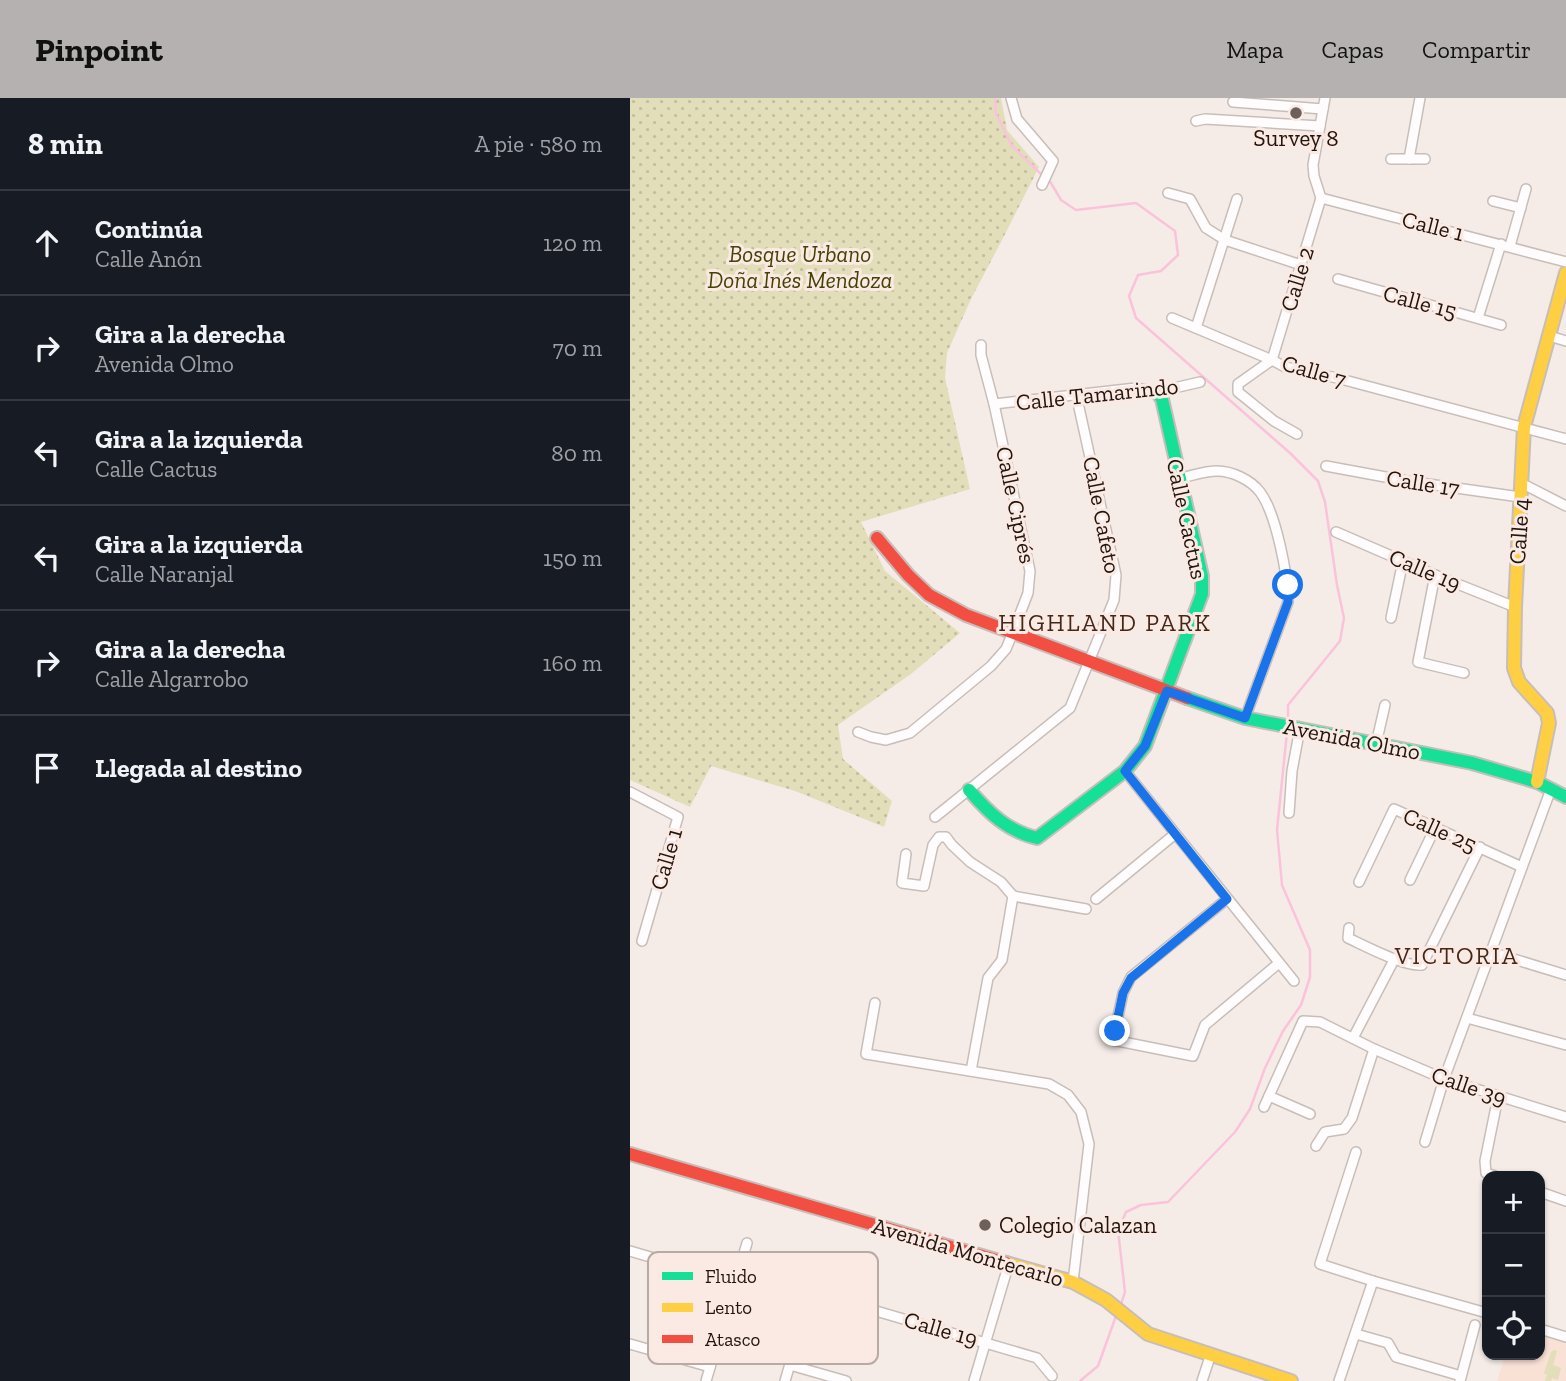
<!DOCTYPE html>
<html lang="es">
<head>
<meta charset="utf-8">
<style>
	:root { --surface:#171b24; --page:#242831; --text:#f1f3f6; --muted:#9ea1a6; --line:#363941; --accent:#b5b1b0 }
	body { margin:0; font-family:"Zilla Slab",serif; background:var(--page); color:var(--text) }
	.controls { position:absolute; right:21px; bottom:21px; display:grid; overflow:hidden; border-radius:14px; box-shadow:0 2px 5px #0004 }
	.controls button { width:63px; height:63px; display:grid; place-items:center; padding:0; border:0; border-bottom:2px solid var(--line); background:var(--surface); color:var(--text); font:35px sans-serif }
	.stop { position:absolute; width:21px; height:21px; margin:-16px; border:5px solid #1a73e8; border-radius:50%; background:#fff }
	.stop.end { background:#1a73e8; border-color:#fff; box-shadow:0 2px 7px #0008 }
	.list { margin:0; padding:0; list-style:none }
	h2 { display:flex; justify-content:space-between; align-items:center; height:91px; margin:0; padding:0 28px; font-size:30px }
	h2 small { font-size:23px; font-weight:400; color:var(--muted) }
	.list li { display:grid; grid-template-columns:46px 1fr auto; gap:21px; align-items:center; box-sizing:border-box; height:105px; padding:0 28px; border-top:2px solid var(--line) }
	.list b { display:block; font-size:26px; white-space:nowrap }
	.list p { margin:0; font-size:23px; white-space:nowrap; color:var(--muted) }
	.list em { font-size:23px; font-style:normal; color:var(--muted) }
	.icon { flex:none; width:38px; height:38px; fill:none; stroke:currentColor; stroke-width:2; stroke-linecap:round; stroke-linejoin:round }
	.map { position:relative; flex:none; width:936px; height:1283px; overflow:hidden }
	header { display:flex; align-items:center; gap:42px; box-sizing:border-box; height:98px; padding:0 35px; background:var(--accent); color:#111 }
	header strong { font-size:33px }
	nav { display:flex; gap:38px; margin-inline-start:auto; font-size:24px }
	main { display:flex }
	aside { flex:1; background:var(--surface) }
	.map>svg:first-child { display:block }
</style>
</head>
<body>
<header>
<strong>Pinpoint</strong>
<nav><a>Mapa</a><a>Capas</a><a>Compartir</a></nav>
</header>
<main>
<aside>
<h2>8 min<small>A pie · 580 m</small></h2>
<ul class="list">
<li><svg class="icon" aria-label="ahead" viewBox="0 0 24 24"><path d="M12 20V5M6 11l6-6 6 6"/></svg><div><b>Continúa</b><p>Calle Anón</p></div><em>120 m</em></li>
<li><svg class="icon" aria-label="right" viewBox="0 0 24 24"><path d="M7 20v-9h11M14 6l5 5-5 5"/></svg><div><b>Gira a la derecha</b><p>Avenida Olmo</p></div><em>70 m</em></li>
<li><svg class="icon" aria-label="left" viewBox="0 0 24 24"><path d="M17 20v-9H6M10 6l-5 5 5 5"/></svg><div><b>Gira a la izquierda</b><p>Calle Cactus</p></div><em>80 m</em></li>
<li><svg class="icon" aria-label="left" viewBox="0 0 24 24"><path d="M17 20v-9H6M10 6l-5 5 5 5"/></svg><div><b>Gira a la izquierda</b><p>Calle Naranjal</p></div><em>150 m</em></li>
<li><svg class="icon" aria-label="right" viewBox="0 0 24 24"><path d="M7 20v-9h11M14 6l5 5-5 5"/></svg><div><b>Gira a la derecha</b><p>Calle Algarrobo</p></div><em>160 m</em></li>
<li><svg class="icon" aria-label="arrive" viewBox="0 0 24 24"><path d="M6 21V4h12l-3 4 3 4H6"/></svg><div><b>Llegada al destino</b></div></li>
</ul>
</aside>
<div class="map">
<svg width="936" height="1283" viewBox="0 0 936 1283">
	<defs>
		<pattern id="park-dots" width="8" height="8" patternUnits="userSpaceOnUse" patternTransform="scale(1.75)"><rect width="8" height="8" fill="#e2deba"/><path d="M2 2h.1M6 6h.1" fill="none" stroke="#c2be9f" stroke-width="1.8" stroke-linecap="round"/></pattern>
	</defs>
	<rect width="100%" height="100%" fill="#f5ece8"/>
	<!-- built -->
	<path fill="#f9e1d5" d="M 910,1237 L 936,1244 L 936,1283 L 867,1283 L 875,1257 L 910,1257 Z"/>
	<!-- grass -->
	<path fill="#e2deba" d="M 924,1252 L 927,1253 L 923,1267 L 931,1270 L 928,1282 L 922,1280 L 921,1283 L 915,1283 L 917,1277 L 914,1275 L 921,1254 Z"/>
	<!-- park -->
	<path fill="url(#park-dots)" d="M 0,0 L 371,0 L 377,32 L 409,69 L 371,144 L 341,201 L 317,255 L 315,280 L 340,391 L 231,424 L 255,473 L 330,535 L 281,576 L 208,627 L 213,661 L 262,703 L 254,729 L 165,693 L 81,668 L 60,709 L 0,682 Z"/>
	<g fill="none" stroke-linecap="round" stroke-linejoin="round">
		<!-- stream -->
		<g stroke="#fbc3db" stroke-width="2.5">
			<path d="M 365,0 L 366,16 L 382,48 L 413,78"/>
			<path d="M 418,82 L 421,85 L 431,102 L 446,112 L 506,105 L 545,133 L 548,157 L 531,173 L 508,177 L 499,198 L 506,220 L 660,355 L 688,383 L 695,404 L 707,487 L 714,520 L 710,543 L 658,607 L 658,621"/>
			<path d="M 491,1206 L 495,1194 L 488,1132 L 496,1114 L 511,1107 L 538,1104 L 605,1034 L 620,1011 L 635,970 L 653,933 L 671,907 L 680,879 L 680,852 L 652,787 L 647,732 L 657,634"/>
			<path d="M 450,1283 L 468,1268 L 486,1218"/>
		</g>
		<!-- street casing -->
		<g stroke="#c8beb9" stroke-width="12">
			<g id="street">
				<path d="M 381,0 L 387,21 L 423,63 L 412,87"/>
				<path d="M 603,4 L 693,11"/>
				<path d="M 566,23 L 575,21 L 690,28"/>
				<path d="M 761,61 L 795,61"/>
				<path d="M 779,61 L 790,0"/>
				<path d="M 538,95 L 560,101 L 576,130 L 595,142 L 671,167"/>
				<path d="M 691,100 L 936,164"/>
				<path d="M 691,100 L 684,78 L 683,67 L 695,0"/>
				<path d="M 863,103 L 891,110"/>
				<path d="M 880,148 L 896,91"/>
				<path d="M 708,181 L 871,227"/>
				<path d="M 542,220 L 642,262 L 655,269 L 707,280 L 936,341"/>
				<path d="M 848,220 L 871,146"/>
				<path d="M 566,230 L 607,101"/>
				<path d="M 919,238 L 936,243"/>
				<path d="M 364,306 L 506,290 L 527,294 L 570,284"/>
				<path d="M 667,336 L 644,323 L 608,294 L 608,286 L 642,262 L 691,100"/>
				<path d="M 696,368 L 777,383 L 890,399"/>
				<path d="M 550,380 C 561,378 575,373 587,373 C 602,373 621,382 630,394 C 646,415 658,477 658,504 L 615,620"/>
				<path d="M 893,386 L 936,408"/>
				<path d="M 706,434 L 805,477 L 885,509"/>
				<path d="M 805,477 L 788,564 L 834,575"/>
				<path d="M 761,520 L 773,463"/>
				<path d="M 228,634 L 241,639 L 256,642 L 280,635 L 361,568 L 376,551 L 383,534 L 398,495 L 400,473 L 364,306 L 351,257 L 351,247"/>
				<path d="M 746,646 L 755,607"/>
				<path d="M 495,673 L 664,883"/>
				<path d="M 0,694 L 48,719 L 12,843"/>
				<path d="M 659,715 L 662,673 L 670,630"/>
				<path d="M 305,719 L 440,610 L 484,502 L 486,477 L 446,296"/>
				<path d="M 276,756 L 272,785 L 294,788 L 303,747 L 309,739 L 316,739 L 322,747 L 340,764 L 371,784 L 383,798 L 372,862 L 358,880 L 341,973"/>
				<path d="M 780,782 L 805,730"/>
				<path d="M 729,784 L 764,711 L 892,769"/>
				<path d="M 383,798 L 456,811"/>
				<path d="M 466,801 L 545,736"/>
				<path d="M 597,801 L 501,879 L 493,895 L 483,942 L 563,958 L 575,927 L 649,865"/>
				<path d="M 719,830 L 718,840 C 735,848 775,869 792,867 L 850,749"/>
				<path d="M 861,854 L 936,877"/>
				<path d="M 245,905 L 236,956 L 419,986 L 438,997 L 451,1014 L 459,1046 L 443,1184"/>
				<path d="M 837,920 L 936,947"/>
				<path d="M 723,940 L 765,860"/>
				<path d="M 639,998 L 680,1016"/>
				<path d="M 634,1009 L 673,923 L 690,924 L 744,951 L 814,981 L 936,1019"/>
				<path d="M 795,1044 L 814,981 L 921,691"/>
				<path d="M 686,1048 L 695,1034 L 714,1031 L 722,1020 L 744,951"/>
				<path d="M 726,1054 L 690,1166 L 743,1183 L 857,1215"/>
				<path d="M 865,1078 L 856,1075 L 855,1063 L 868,999"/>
				<path d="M 910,1094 L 936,1103"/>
				<path d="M 0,1153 L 105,1184"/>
				<path d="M 181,1194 L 407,1260 L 422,1278"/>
				<path d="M 175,1214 L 190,1164"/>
				<path d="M 910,1231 L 936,1239"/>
				<path d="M 726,1236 L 758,1245 L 766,1259 L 831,1278"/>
				<path d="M 0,1246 L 80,1269"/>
				<path d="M 160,1267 L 216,1283"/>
				<path d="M 76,1283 L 117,1145"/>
				<path d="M 155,1283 L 169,1235"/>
				<path d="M 344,1283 L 379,1165"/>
				<path d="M 572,1283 L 581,1256"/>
				<path d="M 709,1283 L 743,1183"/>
				<path d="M 830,1283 L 845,1227"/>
			</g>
		</g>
		<!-- fast casing -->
		<g stroke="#c8beb9" stroke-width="16">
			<g id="fast">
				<path d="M 557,600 L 615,620 L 842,665 L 907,684 L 936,699"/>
				<path d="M 339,692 C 359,715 377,733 407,740 L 495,673 L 515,648 L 572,496 L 572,478 L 532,301 L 527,294"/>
			</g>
		</g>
		<!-- slow casing -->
		<g stroke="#c8beb9" stroke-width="16">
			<g id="slow">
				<path d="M 907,684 L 919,625 L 917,615 L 889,584 L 884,570 L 885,509 L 894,329 L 936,175"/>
				<path d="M 376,1165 L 443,1184 L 476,1202 L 518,1236 L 661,1283"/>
			</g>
		</g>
		<!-- jam casing -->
		<g stroke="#c8beb9" stroke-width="16">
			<g id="jam">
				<path d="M 247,440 L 278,477 L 299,497 L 336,517 L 557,600"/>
				<path d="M 0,1056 L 376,1165"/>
			</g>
		</g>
		<!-- street -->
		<use href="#street" stroke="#fefcfc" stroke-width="9"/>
		<!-- fast -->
		<use href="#fast" stroke="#16e098" stroke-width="12"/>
		<!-- slow -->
		<use href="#slow" stroke="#ffcf43" stroke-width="12"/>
		<!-- jam -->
		<use href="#jam" stroke="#f24e42" stroke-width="12"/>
	</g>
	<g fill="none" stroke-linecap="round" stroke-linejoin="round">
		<!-- route -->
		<path stroke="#1a73e8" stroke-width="9" d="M 485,933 L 493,895 L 501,880 L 597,801 L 495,673 L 515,648 L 537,593 L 615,620 L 658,504 L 658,487"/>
	</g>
	<!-- markers -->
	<g fill="#6b605a" stroke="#faeae3" stroke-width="2.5">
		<circle cx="666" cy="15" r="7"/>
		<circle cx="355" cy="1127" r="7"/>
	</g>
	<g text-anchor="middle" stroke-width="6" stroke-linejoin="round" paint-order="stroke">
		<!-- poi labels -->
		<g font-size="23" fill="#21150e" stroke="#faeae3">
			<text x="666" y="48">Survey 8</text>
			<text x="369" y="1135" text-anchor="start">Colegio Calazan</text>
		</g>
		<!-- street labels -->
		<g font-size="23" fill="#21150e" stroke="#faeae3">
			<text transform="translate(803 128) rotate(14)" y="8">Calle 1</text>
			<text transform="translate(667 181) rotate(-73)" y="8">Calle 2</text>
			<text transform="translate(790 204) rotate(15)" y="8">Calle 15</text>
			<text transform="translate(684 273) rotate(16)" y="8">Calle 7</text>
			<text transform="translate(467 296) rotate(-6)" y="8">Calle Tamarindo</text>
			<text transform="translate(793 385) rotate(9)" y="8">Calle 17</text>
			<text transform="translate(386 407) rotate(78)" y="8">Calle Ciprés</text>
			<text transform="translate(472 417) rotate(79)" y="8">Calle Cafeto</text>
			<text transform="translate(557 421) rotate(78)" y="8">Calle Cactus</text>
			<text transform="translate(889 433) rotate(-86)" y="8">Calle 4</text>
			<text transform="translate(795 472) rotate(23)" y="8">Calle 19</text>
			<text transform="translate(722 641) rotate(11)" y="8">Avenida Olmo</text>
			<text transform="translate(810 732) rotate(24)" y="8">Calle 25</text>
			<text transform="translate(36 761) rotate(-74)" y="8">Calle 1</text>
			<text transform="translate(839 988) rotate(19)" y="8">Calle 39</text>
			<text transform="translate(338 1154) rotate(16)" y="8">Avenida Montecarlo</text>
			<text transform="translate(311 1231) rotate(16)" y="8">Calle 19</text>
		</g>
		<!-- park labels -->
		<g font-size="23" font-style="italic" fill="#454303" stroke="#faeae3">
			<text x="170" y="164">Bosque Urbano<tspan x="170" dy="26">Doña Inés Mendoza</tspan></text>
		</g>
		<!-- neighbourhood labels -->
		<g font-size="24" letter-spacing="2" fill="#432819" stroke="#faeae3">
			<text x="475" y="533">HIGHLAND PARK</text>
			<text x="827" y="866">VICTORIA</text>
		</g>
	</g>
	<!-- legend -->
	<rect x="18" y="1154" width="230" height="112" rx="10" fill="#faeae3" stroke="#b9aaa3" stroke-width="2"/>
	<rect x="32" y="1174" width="31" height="8" fill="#16e098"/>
	<rect x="32" y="1205" width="31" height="9" fill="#ffcf43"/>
	<rect x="32" y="1237" width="31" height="8" fill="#f24e42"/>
	<g font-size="19" fill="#21150e">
		<text x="75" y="1185">Fluido</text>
		<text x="75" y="1216">Lento</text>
		<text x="75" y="1248">Atasco</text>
	</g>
</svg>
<div class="controls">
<button>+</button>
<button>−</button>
<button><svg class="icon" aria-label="locate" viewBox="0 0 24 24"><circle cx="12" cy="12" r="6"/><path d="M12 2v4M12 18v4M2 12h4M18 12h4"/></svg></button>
</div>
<div class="stop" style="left:658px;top:487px"></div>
<div class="stop end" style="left:485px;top:933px"></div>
</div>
</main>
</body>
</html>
